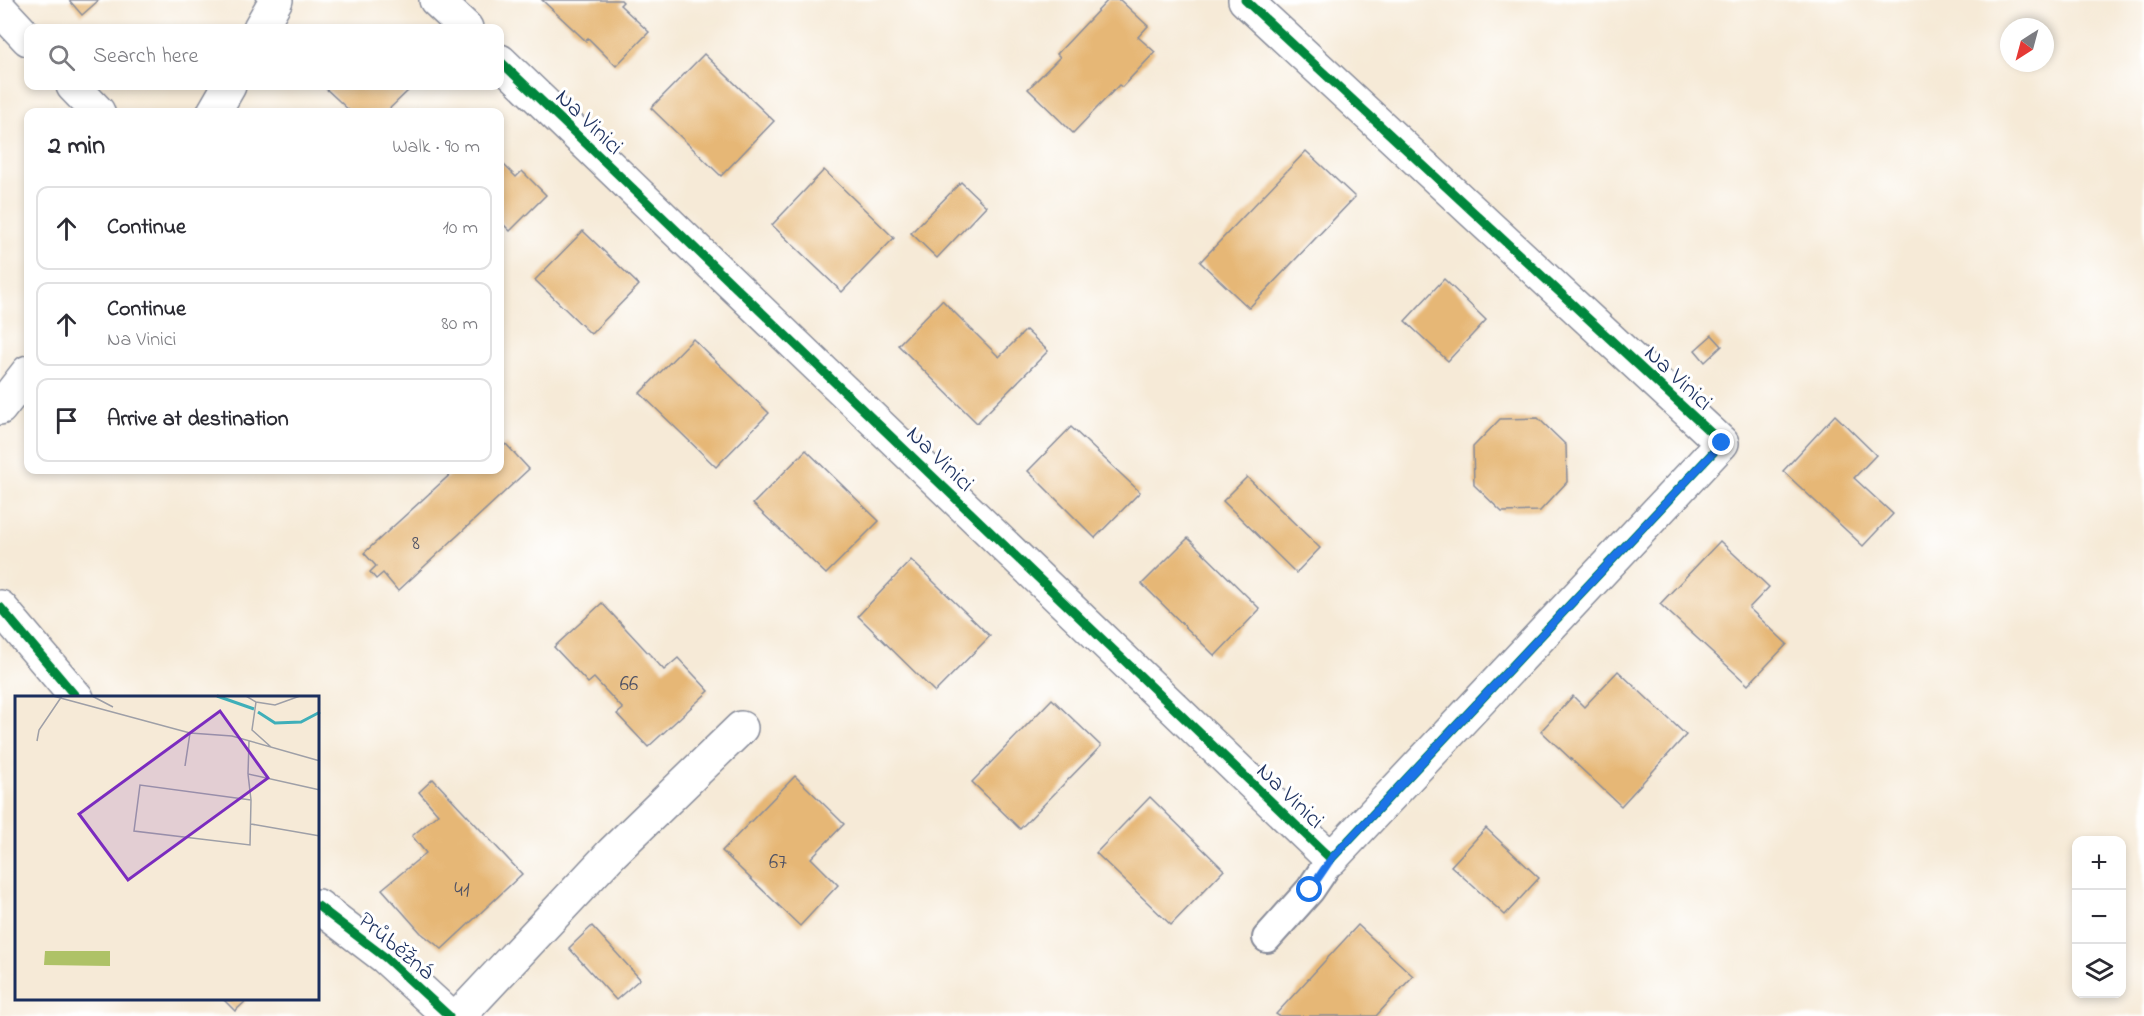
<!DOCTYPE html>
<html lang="en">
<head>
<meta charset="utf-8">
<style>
	:root { --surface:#fff; --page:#f7f7f7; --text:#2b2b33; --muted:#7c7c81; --line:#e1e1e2 }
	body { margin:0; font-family:"Indie Flower",sans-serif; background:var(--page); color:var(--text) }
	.controls { position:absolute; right:18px; bottom:18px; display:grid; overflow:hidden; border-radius:12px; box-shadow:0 3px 9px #0003 }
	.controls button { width:54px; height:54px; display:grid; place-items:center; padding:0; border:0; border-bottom:2px solid var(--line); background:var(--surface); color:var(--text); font:30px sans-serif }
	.compass { position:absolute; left:2000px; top:18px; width:54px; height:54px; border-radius:50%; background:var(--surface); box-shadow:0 3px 9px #0003; rotate:216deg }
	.stop { position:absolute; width:18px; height:18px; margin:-14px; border:4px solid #1a73e8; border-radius:50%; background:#fff }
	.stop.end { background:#1a73e8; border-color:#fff; box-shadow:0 2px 6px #0008 }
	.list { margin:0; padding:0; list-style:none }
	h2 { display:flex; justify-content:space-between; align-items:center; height:78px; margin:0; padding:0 24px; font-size:26px }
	h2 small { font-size:20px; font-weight:400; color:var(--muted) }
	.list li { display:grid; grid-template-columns:39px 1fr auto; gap:18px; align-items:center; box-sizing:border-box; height:84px; margin:0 12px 12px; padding:0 12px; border:2px solid var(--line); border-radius:12px }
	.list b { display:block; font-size:22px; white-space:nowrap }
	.list p { margin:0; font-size:20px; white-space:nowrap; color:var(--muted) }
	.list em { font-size:20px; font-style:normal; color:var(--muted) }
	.icon { flex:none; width:33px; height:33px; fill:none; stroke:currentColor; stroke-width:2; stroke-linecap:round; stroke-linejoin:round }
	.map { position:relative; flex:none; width:2144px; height:1016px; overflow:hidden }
	.search { position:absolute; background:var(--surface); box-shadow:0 3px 9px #0003; left:24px; top:24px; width:480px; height:66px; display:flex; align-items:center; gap:15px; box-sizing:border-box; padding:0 21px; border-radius:12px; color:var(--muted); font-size:22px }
	.panel { position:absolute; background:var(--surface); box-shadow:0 3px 9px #0003; left:24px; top:108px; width:480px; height:366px; border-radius:12px }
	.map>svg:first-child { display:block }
</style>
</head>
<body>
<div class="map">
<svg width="2144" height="1016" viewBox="0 0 2144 1016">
	<rect width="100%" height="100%" fill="#fff"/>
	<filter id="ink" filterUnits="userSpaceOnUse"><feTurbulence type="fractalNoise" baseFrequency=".0167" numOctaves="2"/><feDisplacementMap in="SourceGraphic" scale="12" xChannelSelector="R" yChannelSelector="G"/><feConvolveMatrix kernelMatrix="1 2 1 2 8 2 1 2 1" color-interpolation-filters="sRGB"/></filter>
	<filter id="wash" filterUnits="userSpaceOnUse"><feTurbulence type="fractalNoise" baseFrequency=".008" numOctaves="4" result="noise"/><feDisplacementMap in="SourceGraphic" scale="24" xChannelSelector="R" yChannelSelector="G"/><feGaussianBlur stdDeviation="1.35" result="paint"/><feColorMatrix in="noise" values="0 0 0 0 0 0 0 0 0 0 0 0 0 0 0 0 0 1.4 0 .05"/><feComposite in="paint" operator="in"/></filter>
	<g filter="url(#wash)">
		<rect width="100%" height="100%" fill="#f6ead7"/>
		<g id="blocks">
			<!-- building -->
			<g fill="#e6b776">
				<path d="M 69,0 L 99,0 L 82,15 Z"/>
				<path d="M 542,0 L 621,0 L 623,2 L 620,5 L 649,32 L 616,66 L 588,38 L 586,41 Z"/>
				<path d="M 1108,0 L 1120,0 L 1148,26 L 1138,37 L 1155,52 L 1122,87 L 1119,85 L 1073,133 L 1028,89 L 1060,57 L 1057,54 Z"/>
				<path d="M 704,54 L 774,121 L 721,176 L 651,108 Z"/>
				<path d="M 323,86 L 405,86 L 409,90 L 386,112 L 351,112 Z"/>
				<path d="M 1306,151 L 1355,197 L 1249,308 L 1200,262 Z"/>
				<path d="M 500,161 L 516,177 L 522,171 L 546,195 L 510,231 L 500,221 Z"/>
				<path d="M 824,170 L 894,238 L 842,292 L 772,225 Z"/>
				<path d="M 961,182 L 986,206 L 937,258 L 911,233 Z"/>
				<path d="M 583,231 L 639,285 L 591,334 L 535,280 Z"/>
				<path d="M 1444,279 L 1486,320 L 1448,361 L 1405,321 Z"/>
				<path d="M 942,300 L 999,357 L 1026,330 L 1048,351 L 977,423 L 898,345 Z"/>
				<path d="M 1712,335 L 1722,346 L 1705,362 L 1695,350 Z"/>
				<path d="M 693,339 L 769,413 L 716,467 L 640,393 Z"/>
				<path d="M 1835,415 L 1876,455 L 1854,478 L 1893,514 L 1863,546 L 1783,471 Z"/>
				<path d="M 1538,418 L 1566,445 L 1567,482 L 1540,511 L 1502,512 L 1474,485 L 1473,447 L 1500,419 Z"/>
				<path d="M 1071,427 L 1140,492 L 1095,538 L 1028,471 Z"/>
				<path d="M 506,444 L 529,469 L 398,591 L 383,573 L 376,579 L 370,572 L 376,566 L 364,553 L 455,470 L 500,470 L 500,450 Z"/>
				<path d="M 806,450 L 879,521 L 826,574 L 753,504 Z"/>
				<path d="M 1247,477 L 1320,548 L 1296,573 L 1223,501 Z"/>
				<path d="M 1188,538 L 1260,609 L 1215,656 L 1142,584 Z"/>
				<path d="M 1720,541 L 1769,587 L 1749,608 L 1787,644 L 1748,685 L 1660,604 Z"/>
				<path d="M 911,560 L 990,636 L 935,692 L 858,616 Z"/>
				<path d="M 602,603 L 664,670 L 678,658 L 709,691 L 648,747 L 617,714 L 623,709 L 594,678 L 588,683 L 554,647 Z"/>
				<path d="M 1618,671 L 1686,735 L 1621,806 L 1541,731 L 1573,696 L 1584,707 Z"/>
				<path d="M 1052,699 L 1101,746 L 1020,829 L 972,782 Z"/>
				<path d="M 795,776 L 844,824 L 811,858 L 838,885 L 800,926 L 722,851 Z"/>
				<path d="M 433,779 L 522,874 L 442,949 L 421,933 L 382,889 L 426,853 L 412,836 L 438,814 L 419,792 Z"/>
				<path d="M 1150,797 L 1224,870 L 1171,925 L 1096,853 Z"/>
				<path d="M 1486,828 L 1539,878 L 1505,915 L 1451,866 Z"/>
				<path d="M 1358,925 L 1413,976 L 1376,1016 L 1279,1016 L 1276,1014 Z"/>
				<path d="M 592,926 L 640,979 L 616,1000 L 569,948 Z"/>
				<path d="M 224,1000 L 247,1000 L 235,1011 Z"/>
			</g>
		</g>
	</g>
	<g filter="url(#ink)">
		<use href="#blocks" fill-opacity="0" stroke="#888c9a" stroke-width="1.5"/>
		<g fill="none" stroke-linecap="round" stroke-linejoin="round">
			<!-- lane casing -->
			<g stroke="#888c9a" stroke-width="32">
				<path id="lane" d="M 1267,938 L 1310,890 L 1331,859"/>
			</g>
			<!-- street casing -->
			<g stroke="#888c9a" stroke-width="36">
				<g id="street">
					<path d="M 436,0 L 466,28"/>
					<path d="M 0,9 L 28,39"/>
					<path d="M 260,28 L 276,0"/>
					<path d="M 500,61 L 1331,859 L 1722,443 L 1245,0"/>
					<path d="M 73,86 L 98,112"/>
					<path d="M 214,112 L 229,86"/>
					<path d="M 0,408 L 28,372"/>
					<path d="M 459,1016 L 612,853 L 741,728"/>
				</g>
			</g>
			<!-- secondary casing -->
			<g stroke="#888c9a" stroke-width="36">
				<g id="secondary">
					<path d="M 0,607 L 77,698"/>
					<path d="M 318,906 L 386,958 L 449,1016"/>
				</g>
			</g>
			<!-- lane -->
			<use href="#lane" stroke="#fff" stroke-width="28"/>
			<!-- street -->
			<use href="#street" stroke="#fff" stroke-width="33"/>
			<!-- secondary -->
			<use href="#secondary" stroke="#fff" stroke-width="33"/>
			<!-- cycleway casing -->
			<g stroke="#fff" stroke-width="13">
				<g id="cycleway">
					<path d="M 500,61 L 1331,859 L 1722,443 L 1245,0"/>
					<path d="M 0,607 L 77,698"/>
					<path d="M 318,906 L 386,958 L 449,1016"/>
				</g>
			</g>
			<!-- cycleway -->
			<use href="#cycleway" stroke="#00873e" stroke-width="9"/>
		</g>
	</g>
	<g fill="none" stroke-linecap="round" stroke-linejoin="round" filter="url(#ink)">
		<!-- route -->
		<path stroke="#1a73e8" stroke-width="8" d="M 1310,890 L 1331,859 L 1722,443"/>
	</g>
	<g text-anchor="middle" stroke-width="6" stroke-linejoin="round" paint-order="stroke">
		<!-- number labels -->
		<g font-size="21" fill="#4e5164">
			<text x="416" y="549">8</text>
			<text x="629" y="690">66</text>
			<text x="778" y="868">67</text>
			<text x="462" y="896">41</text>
		</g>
		<!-- street labels -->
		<g font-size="24" fill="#1b2f5e" stroke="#fff">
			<text transform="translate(590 121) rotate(44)" y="8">Na Vinici</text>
			<text transform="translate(1679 377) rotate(43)" y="8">Na Vinici</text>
			<text transform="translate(941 458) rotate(44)" y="8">Na Vinici</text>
			<text transform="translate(1291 795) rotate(44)" y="8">Na Vinici</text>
			<text transform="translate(397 945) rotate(40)" y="8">Průběžná</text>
		</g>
	</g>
	<!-- overview -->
	<g transform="translate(15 696)">
		<rect width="304" height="304" fill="#f6ead7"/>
		<path d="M 30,255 L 95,255 L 95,270 L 29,269 Z" fill="#aec267"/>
		<path fill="none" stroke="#3fafb9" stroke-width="3" d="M 202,0 L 239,13M 243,16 L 260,27 L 286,26 L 305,16"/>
		<path fill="none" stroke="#9e9fa7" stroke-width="1.5" d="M 38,0 L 175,37 L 217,40 L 305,65M 77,0 L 98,11M 231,0 L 241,6 L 260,9 L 285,0M 241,6 L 237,34 L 256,51M 22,45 L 24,34 L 47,0M 234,45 L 233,78 L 305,94M 170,70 L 175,37M 233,78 L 236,104 L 235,149 L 119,135 L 125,89 L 236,104M 236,128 L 305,140"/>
		<path fill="#7b2cbf" fill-opacity="0.15" stroke="#7b2cbf" stroke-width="3" d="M 205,15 L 253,82 L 113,184 L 64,118 Z"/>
		<rect width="304" height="304" fill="none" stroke="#1b2f5e" stroke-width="3"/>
	</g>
</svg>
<div class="controls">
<button>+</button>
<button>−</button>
<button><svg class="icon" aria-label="layers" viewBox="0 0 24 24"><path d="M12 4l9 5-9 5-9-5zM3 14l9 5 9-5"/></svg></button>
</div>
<svg class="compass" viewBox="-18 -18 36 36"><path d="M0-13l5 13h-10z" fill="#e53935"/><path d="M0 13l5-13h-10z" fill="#7c7c81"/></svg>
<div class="stop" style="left:1310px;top:890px"></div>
<div class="stop end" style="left:1722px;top:443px"></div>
<div class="search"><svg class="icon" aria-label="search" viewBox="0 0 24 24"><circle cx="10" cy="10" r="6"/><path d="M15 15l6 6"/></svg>Search here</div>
<section class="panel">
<h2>2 min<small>Walk · 90 m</small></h2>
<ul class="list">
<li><svg class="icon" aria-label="ahead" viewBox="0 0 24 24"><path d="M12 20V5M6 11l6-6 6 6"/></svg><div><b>Continue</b></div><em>10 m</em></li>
<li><svg class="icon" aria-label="ahead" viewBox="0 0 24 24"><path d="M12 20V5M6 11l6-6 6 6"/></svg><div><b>Continue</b><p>Na Vinici</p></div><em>80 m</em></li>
<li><svg class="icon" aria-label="arrive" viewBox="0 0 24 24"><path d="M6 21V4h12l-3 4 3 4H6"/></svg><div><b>Arrive at destination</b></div></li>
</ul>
</section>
</div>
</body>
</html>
